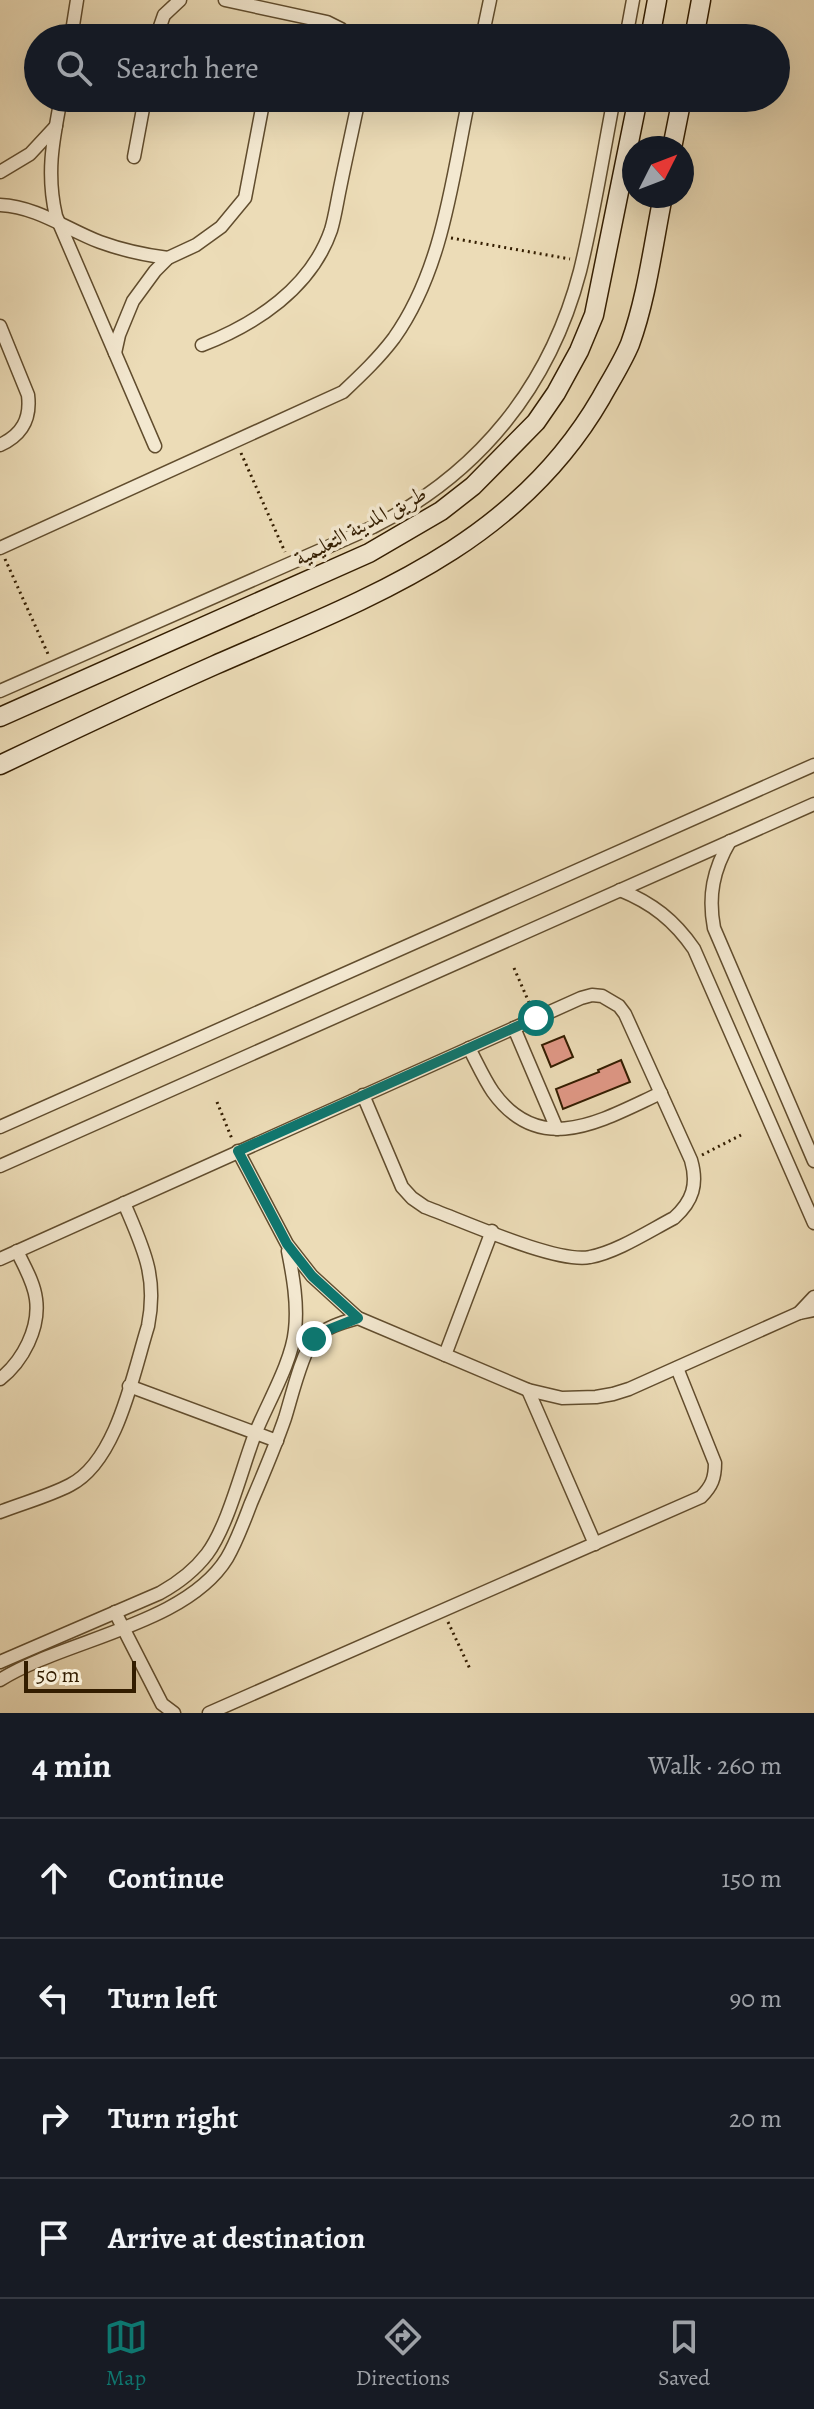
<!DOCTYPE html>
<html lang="en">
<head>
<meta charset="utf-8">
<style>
	:root { --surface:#171b24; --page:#20242c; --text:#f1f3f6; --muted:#9ea1a6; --line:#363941; --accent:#0f766e }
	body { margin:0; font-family:Alegreya,Amiri,serif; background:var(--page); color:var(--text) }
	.compass { position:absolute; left:622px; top:136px; width:72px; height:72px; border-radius:50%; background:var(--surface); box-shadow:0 8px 32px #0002; rotate:48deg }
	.scale { position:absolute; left:24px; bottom:20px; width:112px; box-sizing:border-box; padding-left:8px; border:4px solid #331d00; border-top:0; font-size:22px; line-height:28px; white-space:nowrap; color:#331d00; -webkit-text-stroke:6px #f3e8d0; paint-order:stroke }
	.stop { position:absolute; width:24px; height:24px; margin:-18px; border:6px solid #0f766e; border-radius:50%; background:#fff }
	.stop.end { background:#0f766e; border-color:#fff; box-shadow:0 2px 8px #0008 }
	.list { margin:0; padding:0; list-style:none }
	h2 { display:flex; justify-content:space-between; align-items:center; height:104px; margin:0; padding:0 32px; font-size:34px }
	h2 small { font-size:26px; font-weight:400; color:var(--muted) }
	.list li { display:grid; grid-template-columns:52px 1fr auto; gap:24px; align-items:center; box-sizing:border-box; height:120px; padding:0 32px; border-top:2px solid var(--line) }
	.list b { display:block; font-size:30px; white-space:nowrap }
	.list em { font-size:26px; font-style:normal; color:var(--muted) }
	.icon { flex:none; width:44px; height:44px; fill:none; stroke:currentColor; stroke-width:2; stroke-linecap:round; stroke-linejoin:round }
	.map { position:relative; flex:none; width:814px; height:1713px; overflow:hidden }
	.search { position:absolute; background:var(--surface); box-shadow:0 8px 32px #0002; left:24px; right:24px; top:24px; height:88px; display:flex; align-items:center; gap:20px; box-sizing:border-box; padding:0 28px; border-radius:44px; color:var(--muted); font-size:30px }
	.sheet { height:584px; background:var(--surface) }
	nav { display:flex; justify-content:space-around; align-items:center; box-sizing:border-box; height:112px; border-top:2px solid var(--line); background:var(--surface); font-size:22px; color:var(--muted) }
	nav a { display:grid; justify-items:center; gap:4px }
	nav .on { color:var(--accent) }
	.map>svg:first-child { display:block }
</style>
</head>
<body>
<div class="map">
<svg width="814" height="1713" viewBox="0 0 814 1713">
	<rect width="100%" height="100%" fill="#ecdcb7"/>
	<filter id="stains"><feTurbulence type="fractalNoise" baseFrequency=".0025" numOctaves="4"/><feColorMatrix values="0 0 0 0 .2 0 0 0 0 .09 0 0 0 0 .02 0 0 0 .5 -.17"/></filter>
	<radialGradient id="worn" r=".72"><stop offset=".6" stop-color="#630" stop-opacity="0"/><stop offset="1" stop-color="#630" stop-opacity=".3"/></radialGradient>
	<!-- building -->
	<g fill="#e09886" stroke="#331d00" stroke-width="2">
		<path d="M 564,1036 L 573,1057 L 551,1067 L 542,1045 Z"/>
		<path d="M 621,1060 L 630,1082 L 563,1109 L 556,1089 L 599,1072 L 598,1070 Z"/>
	</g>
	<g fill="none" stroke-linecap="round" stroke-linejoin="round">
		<!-- street casing -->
		<g stroke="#614d2e" stroke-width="15">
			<g id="street">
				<path d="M 225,0 L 327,22 L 341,29 L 351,38"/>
				<path d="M 71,38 L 77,0"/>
				<path d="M 156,38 L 164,15 L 180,0"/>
				<path d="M 482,38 L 490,0"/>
				<path d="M 626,38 L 633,0"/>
				<path d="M 61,98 C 53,140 46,173 56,216 L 155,446"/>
				<path d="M 134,157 L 145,98"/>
				<path d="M 0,172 L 30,154 L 56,126"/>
				<path d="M 0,205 C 38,207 66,229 100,242 C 122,250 145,255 168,258"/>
				<path d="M 0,326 L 28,395 C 31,419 22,435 0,445"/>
				<path d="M 202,345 C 256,324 311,288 331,230 C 335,217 337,202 340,188 C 346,158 353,128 359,98"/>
				<path d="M 115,353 L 119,335 L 133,301 L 155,271 L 168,258 L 196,245 L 221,227 L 245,198 L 264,98"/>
				<path d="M 0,548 L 343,392 C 361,375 379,358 394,338 C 443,269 452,179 469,98"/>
				<path d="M 0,691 L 373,527 C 479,474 550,386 580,271 C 594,214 603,155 614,98"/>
				<path d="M 730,841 C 713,870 708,896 714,928 L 814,1161"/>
				<path d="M 620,890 C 652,903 674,920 694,949 L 814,1223"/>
				<path d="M 514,1028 L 557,1129"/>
				<path d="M 469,1048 C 477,1063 484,1079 493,1092 C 541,1159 604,1119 661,1093"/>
				<path d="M 0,1127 L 814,765"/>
				<path d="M 238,1151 L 287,1244 L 312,1276 L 358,1318 L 528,1390 L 562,1398 L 596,1397 L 613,1394 L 629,1389 L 799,1313 L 814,1310"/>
				<path d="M 0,1166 L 814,804"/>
				<path d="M 0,1259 L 581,998 L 592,995 L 602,996 L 619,1006 L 625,1014 L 691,1160 C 698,1184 693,1201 674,1218 C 649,1231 617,1252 590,1257 C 557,1264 461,1220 425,1207 L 412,1198 L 402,1187 L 363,1095"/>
				<path d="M 799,1313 L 814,1297"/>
				<path d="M 445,1355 L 492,1231"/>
				<path d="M 0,1379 C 23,1361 40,1328 36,1299 C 34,1282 24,1266 17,1251"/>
				<path d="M 129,1386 L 277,1441"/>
				<path d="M 528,1390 L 595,1544"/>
				<path d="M 0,1512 C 23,1503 49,1496 70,1485 C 117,1461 133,1374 148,1326 C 158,1276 143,1248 124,1203"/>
				<path d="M 115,1612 L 162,1704 L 174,1713"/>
				<path d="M 0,1662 L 160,1593 C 178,1583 194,1571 207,1554 C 228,1526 242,1468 255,1434 C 267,1404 292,1362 295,1330 C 298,1304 293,1276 288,1251"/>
				<path d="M 0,1680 C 63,1640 186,1625 227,1558 C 237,1541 244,1521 251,1503 C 263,1475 275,1447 285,1418 C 291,1399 302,1352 314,1339 C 325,1327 344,1322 358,1318"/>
				<path d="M 209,1713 L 701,1497 C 712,1486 715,1478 715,1463 L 677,1368"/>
			</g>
		</g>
		<!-- secondary casing -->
		<g stroke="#331d00" stroke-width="21">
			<g id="secondary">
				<path d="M 650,38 L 657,0"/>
				<path d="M 694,38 L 701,0"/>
				<path d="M 672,148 L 682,98"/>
				<path d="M 0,717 L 369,553 L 441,511 L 473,486 L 536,422 L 556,393 L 579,351 L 594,315 L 638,98"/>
				<path d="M 0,765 C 71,731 143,697 215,665 C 365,599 514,548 601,398 C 611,380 622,363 630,344 C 647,297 653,245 663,196"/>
			</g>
		</g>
		<!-- path -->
		<g stroke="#331d00" stroke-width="3" stroke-dasharray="2 4" stroke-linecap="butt">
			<path d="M 275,38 L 277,26"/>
			<path d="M 451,238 L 570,259"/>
			<path d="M 241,453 L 285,552"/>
			<path d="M 5,559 L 48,654"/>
			<path d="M 514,968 L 531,1007"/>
			<path d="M 217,1102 L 232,1139"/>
			<path d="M 702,1155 L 741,1135"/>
			<path d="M 448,1622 L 470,1669"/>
		</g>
		<!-- street -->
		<use href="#street" stroke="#f3e8d0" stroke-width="12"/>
		<!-- secondary -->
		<use href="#secondary" stroke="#f3e8d0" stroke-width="18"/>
	</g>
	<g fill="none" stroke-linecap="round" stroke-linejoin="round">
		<!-- route -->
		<path stroke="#0f766e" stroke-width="10" d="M 314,1339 L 328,1330 L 358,1318 L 312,1276 L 287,1244 L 238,1151 L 536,1018"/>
	</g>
	<g text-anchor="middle" stroke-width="7" stroke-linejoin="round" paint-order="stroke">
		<!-- street labels -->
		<g font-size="22" fill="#331d00" stroke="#f3e8d0">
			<text transform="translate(360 525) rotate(-28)" y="8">طريق المدينة التعليمية</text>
		</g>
	</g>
	<rect width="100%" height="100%" filter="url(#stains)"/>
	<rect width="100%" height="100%" fill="url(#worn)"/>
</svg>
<svg class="compass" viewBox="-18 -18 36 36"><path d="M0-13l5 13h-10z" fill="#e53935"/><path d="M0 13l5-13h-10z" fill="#9ea1a6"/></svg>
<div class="scale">50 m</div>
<div class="stop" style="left:536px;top:1018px"></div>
<div class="stop end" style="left:314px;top:1339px"></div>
<div class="search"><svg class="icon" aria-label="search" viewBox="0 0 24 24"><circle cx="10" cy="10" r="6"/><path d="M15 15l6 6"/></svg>Search here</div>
</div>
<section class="sheet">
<h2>4 min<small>Walk · 260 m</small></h2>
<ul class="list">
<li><svg class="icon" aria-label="ahead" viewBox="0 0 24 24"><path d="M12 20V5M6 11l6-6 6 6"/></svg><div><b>Continue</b></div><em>150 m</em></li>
<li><svg class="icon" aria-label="left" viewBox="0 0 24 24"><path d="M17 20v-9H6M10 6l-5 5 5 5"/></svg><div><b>Turn left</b></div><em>90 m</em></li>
<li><svg class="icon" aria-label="right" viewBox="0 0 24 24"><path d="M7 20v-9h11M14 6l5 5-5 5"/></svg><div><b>Turn right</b></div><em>20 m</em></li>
<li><svg class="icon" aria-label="arrive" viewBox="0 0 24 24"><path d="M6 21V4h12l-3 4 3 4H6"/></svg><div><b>Arrive at destination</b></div></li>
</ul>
</section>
<nav>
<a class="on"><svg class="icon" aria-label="map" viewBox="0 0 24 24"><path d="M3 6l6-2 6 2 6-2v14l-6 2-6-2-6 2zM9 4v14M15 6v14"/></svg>Map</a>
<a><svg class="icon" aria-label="directions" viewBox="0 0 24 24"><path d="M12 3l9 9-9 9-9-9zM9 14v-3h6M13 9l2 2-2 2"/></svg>Directions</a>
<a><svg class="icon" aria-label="saved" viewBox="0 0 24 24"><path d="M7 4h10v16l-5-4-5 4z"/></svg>Saved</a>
</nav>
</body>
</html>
